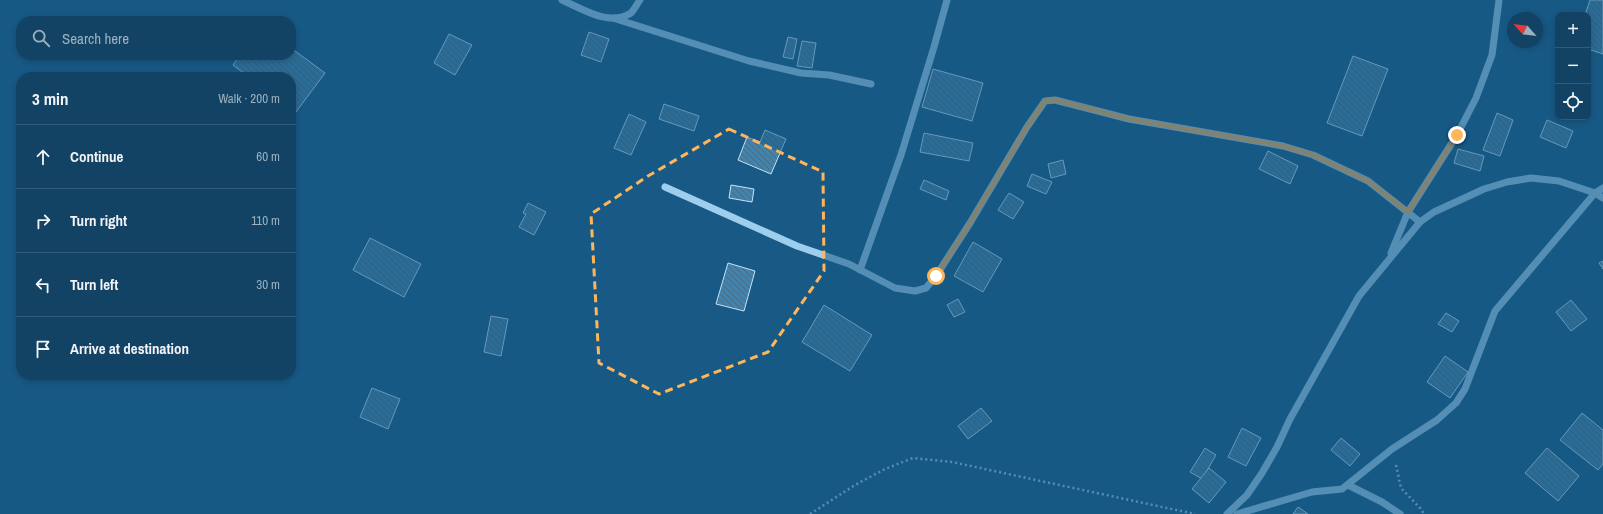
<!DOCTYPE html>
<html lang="en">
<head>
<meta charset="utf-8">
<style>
	:root { --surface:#124364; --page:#1f4e6d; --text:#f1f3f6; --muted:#9cb0bf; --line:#315c78 }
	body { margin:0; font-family:"Archivo Narrow",sans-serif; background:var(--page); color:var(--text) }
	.controls { position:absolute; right:12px; top:12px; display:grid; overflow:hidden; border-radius:8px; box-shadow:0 2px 6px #0003 }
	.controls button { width:36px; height:36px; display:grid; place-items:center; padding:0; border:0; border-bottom:1px solid var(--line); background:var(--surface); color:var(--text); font:20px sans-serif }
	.compass { position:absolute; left:1507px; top:12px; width:36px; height:36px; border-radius:50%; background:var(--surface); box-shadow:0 2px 6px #0003; rotate:297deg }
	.stop { position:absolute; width:12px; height:12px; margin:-9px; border:3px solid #ffb65a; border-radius:50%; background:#fff }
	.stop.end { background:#ffb65a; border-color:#fff; box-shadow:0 1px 4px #0008 }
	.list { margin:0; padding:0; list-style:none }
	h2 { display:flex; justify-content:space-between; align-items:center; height:52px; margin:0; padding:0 16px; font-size:17px }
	h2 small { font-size:13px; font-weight:400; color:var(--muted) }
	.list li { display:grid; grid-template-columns:26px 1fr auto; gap:12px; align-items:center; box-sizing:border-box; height:64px; padding:0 16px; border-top:1px solid var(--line) }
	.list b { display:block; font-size:15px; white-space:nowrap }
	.list em { font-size:13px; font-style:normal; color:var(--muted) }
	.icon { flex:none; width:22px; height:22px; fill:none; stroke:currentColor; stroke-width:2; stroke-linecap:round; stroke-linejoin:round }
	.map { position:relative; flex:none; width:1603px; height:514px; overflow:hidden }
	.search { position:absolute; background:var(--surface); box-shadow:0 2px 6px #0003; left:16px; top:16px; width:280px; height:44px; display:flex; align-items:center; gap:10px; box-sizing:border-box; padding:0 14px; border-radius:16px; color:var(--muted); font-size:15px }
	.panel { position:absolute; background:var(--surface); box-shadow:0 2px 6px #0003; left:16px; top:72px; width:280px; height:308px; border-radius:16px }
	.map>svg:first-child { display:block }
</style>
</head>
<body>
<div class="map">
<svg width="1603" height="514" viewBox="0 0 1603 514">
	<defs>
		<pattern id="building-back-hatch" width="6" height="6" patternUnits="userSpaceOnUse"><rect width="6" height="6" fill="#4183af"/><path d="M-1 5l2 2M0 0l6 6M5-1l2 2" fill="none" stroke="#466a82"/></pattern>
	</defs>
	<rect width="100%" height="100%" fill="#185985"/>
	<!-- building -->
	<g fill="url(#building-back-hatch)" stroke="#c4e4f9">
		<path d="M 1590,0 L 1603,0 L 1603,54 L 1588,49 L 1588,15 L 1585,15 Z"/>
		<path d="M 589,32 L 609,39 L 601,62 L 581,55 Z"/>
		<path d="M 449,34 L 472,45 L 455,75 L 434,63 Z"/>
		<path d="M 788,37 L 797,39 L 793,59 L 783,57 Z"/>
		<path d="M 802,41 L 816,43 L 812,68 L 797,66 Z"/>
		<path d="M 291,48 L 325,73 L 296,112 L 291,108 L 291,77 L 249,77 L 233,65 L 240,55 L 291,55 Z"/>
		<path d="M 1353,56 L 1388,69 L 1362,136 L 1327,123 Z"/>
		<path d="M 933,69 L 983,83 L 972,121 L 922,107 Z"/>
		<path d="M 664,104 L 699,116 L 694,131 L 659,119 Z"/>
		<path d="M 1497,113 L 1513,120 L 1500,156 L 1483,150 Z"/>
		<path d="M 629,114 L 646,122 L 631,155 L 614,148 Z"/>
		<path d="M 1547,120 L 1573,131 L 1566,148 L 1540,137 Z"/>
		<path d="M 765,130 L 786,139 L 771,174 L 738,160 L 747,137 L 760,142 Z"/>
		<path d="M 924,133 L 973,143 L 969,161 L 920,152 Z"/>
		<path d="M 1458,149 L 1484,156 L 1480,171 L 1454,163 Z"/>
		<path d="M 1268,151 L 1298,166 L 1290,184 L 1259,169 Z"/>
		<path d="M 1063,160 L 1066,174 L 1051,178 L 1048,164 Z"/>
		<path d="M 1032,174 L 1052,182 L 1046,194 L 1027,186 Z"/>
		<path d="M 924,180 L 949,191 L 946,200 L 920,189 Z"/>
		<path d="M 731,185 L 754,189 L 752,202 L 729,198 Z"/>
		<path d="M 1009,193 L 1024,202 L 1013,219 L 998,210 Z"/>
		<path d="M 528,203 L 546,212 L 534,235 L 519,227 L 526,214 L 523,213 Z"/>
		<path d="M 370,238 L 421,264 L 404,297 L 353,270 Z"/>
		<path d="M 973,242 L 1002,259 L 983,292 L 954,276 Z"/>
		<path d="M 1603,261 L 1603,269 L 1599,263 Z"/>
		<path d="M 728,263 L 755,271 L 744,311 L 716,304 Z"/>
		<path d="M 958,299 L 965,312 L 954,317 L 947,305 Z"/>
		<path d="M 1571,300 L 1587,319 L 1571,331 L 1556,312 Z"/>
		<path d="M 824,305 L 872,335 L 850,371 L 802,342 Z"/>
		<path d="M 1446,313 L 1459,321 L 1452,332 L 1438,324 Z"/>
		<path d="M 491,316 L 508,319 L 501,356 L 484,352 Z"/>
		<path d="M 1445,356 L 1468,372 L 1450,398 L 1427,382 Z"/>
		<path d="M 372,388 L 400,399 L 388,429 L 360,417 Z"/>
		<path d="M 981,408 L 992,421 L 968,439 L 958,426 Z"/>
		<path d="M 1582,413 L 1603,430 L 1603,464 L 1598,470 L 1560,440 Z"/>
		<path d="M 1242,428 L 1261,438 L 1246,466 L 1228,457 Z"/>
		<path d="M 1341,438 L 1360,454 L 1350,466 L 1331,450 Z"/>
		<path d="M 1205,448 L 1216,455 L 1202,479 L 1190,472 Z"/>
		<path d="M 1547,448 L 1579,476 L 1558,501 L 1525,473 Z"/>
		<path d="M 1209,468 L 1226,482 L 1209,503 L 1192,489 Z"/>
		<path d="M 1298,507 L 1308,514 L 1293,514 Z"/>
	</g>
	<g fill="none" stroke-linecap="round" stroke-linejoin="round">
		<!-- path -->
		<g stroke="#9eceed" stroke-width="2.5" stroke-dasharray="2 3" stroke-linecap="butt">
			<path d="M 1396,465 L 1401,488 L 1421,509 L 1424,514"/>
			<path d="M 810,514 L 855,485 L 885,469 L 913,458 L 952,462 L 1195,514"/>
		</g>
		<!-- minor -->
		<g stroke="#9eceed" stroke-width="7">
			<path d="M 562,0 C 583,9 609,27 631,13 C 634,10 637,4 640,0"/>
			<path d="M 616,19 L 749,61 L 801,73 L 829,75 L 871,84"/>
			<path d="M 665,187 L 797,246 L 849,264 L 895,288 L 915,291 L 926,288 L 936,276 L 970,223 L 1027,127 L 1045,101 L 1055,100 L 1129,119 L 1283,146 L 1313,155 L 1368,181 L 1420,222"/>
			<path d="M 1391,253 L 1408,212 L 1457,135 L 1476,98 L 1492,55 L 1499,0"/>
			<path d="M 860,270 L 901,155 L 934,47 L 947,0"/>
			<path d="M 1348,485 L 1382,502 L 1400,514"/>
			<path d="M 1227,514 L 1247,495 L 1262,473 L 1277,447 L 1290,419 L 1359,296 L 1420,222 L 1434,212 L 1484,189 L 1507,182 L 1531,178 L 1559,181 L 1595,193 L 1603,198"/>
			<path d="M 1237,514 L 1312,492 L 1342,489 L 1392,449 L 1437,420 L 1456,403 L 1465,389 L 1495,311 L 1595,193 L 1603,188"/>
		</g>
	</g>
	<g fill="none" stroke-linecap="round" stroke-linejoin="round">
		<!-- route -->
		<path stroke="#ffb65a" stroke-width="5" d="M 936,276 L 970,223 L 1027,127 L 1045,101 L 1055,100 L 1129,119 L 1283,146 L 1313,155 L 1368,181 L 1408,212 L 1457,135"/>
	</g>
	<!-- marked area -->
	<path d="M0 0H1603V514H0ZM 729,129 L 823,172 L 824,271 L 768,352 L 659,394 L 599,363 L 591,214 L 648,176 Z" fill="#185985" fill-opacity=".55" fill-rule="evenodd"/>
	<path fill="none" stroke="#ffb65a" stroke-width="3" stroke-dasharray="8 5" stroke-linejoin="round" d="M 729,129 L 823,172 L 824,271 L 768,352 L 659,394 L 599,363 L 591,214 L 648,176 Z"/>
</svg>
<div class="controls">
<button>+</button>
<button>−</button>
<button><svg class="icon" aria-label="locate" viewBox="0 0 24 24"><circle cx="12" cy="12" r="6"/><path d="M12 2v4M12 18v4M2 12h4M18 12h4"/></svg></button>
</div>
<svg class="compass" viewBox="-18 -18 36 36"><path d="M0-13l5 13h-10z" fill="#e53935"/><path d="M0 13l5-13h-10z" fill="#9cb0bf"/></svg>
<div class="stop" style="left:936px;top:276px"></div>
<div class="stop end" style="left:1457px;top:135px"></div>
<div class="search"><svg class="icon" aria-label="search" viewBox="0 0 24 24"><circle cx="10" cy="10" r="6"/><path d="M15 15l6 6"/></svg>Search here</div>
<section class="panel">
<h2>3 min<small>Walk · 200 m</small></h2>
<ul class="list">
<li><svg class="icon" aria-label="ahead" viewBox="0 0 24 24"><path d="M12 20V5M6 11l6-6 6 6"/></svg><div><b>Continue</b></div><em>60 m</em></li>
<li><svg class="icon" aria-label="right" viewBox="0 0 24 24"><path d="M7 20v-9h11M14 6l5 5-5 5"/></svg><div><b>Turn right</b></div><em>110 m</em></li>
<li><svg class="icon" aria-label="left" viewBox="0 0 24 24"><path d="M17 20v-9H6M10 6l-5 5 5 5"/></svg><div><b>Turn left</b></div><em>30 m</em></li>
<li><svg class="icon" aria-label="arrive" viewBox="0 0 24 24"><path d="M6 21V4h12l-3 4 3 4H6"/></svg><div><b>Arrive at destination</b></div></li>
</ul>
</section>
</div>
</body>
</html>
